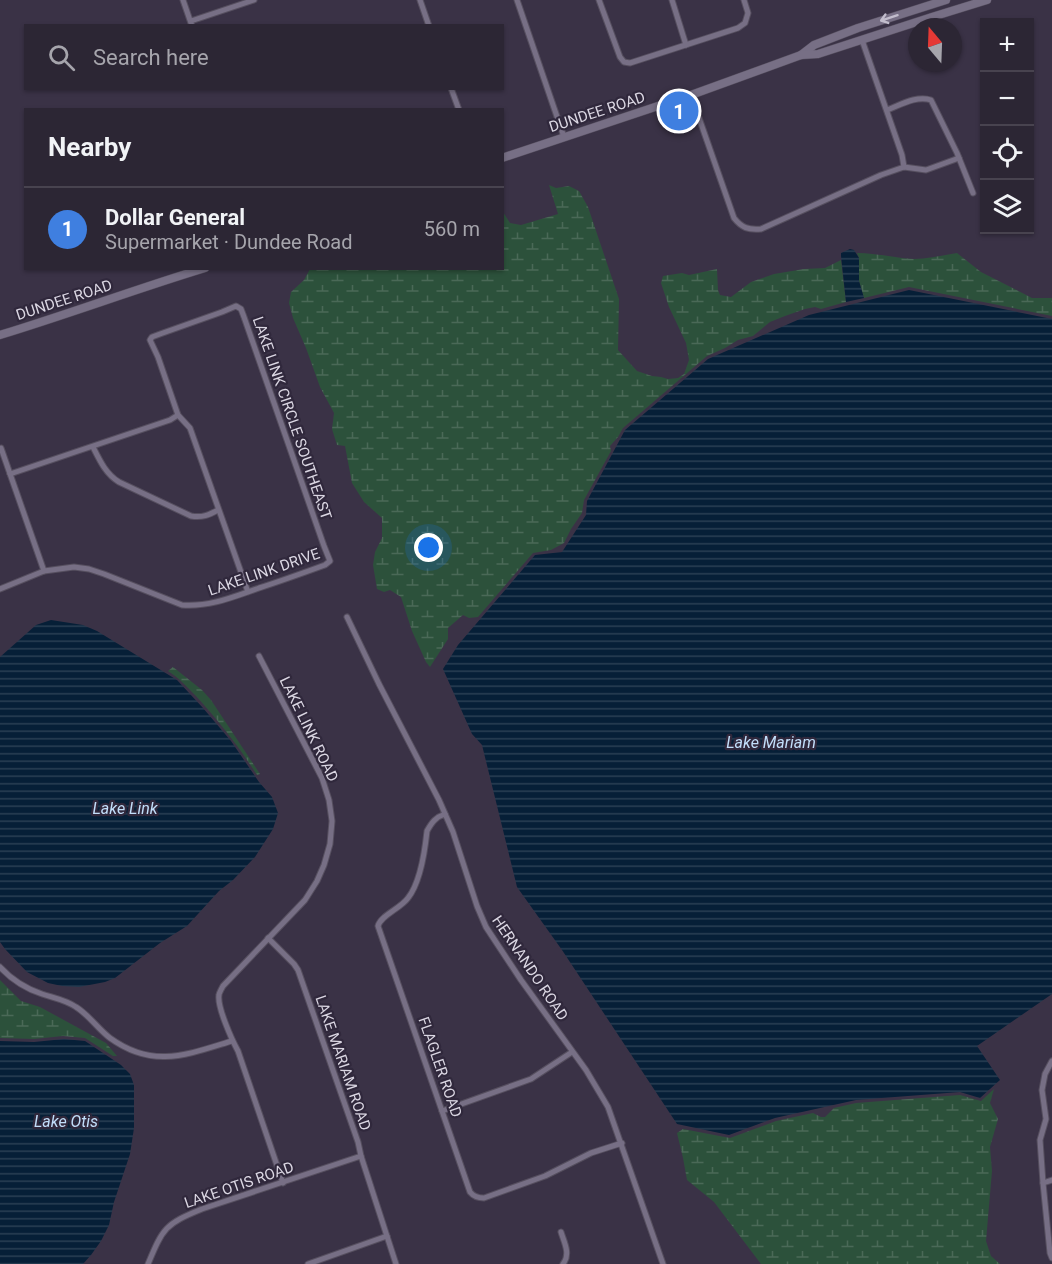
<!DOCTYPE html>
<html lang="en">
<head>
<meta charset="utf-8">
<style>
	:root { --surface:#2c2634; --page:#342e3c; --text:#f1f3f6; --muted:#a6a5ac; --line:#48434f; --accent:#8abfa5 }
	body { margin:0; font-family:Roboto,sans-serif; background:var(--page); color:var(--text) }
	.controls { position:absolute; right:18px; top:18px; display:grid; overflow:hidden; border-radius:0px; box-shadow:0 2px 4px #0004 }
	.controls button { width:54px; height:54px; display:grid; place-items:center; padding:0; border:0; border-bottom:2px solid var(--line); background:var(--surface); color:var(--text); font:30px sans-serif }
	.compass { position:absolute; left:908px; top:18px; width:54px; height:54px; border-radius:50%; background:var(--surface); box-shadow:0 2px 4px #0004; rotate:341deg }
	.you { position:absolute; left:429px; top:548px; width:21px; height:21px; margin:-15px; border:4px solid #fff; border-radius:50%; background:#1a73e8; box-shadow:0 0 0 9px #1a73e833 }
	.badge { display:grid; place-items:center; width:39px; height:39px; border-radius:50%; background:var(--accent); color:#fff; font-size:20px; font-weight:700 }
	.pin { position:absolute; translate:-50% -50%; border:3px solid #fff; box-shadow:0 2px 6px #0006 }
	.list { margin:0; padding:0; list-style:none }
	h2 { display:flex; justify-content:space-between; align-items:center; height:78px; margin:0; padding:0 24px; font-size:26px }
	h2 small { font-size:20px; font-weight:400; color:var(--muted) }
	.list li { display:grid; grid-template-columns:39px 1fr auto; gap:18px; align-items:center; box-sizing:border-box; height:84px; padding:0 24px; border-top:2px solid var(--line) }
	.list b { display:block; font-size:22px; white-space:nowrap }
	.list p { margin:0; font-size:20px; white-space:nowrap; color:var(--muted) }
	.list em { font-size:20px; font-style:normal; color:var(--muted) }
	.icon { flex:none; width:33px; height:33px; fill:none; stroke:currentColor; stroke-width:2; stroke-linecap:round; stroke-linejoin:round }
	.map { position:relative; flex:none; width:1052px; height:1264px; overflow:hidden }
	.search { position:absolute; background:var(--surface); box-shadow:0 2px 4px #0004; left:24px; top:24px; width:480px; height:66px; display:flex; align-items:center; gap:15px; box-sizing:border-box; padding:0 21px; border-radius:0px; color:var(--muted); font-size:22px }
	.panel { position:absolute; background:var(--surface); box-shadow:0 2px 4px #0004; left:24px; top:108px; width:480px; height:162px; border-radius:0px }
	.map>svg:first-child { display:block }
</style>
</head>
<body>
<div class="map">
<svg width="1052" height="1264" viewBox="0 0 1052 1264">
	<defs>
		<pattern id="wetland-marsh" width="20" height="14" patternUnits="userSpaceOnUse" patternTransform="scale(1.5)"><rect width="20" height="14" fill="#2c513b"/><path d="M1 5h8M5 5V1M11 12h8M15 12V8" fill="none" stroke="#4a6957"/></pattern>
		<pattern id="water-rules" width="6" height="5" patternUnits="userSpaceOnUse" patternTransform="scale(1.5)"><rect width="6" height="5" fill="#061f37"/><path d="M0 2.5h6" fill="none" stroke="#2a3f54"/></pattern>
	</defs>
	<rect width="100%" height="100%" fill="#3a3246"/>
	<!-- wetland -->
	<g fill="url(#wetland-marsh)">
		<path d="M 549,185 L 556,188 L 569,186 L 579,191 L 588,207 L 619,299 L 618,350 L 637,371 L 652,376 L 661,377 L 668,379 L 678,378 L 684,374 L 689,360 L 686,343 L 669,307 L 661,283 L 663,276 L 682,273 L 689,275 L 717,269 L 718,290 L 720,295 L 731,297 L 751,282 L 774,274 L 804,269 L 825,268 L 841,260 L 846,302 L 821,309 L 815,307 L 805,309 L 785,316 L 770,322 L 753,336 L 738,340 L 725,348 L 707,356 L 623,428 L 618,437 L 610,446 L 611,451 L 584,500 L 582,513 L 571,529 L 564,543 L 551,550 L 533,553 L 478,617 L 469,618 L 463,615 L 448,628 L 448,639 L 430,667 L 426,662 L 412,631 L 401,597 L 390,590 L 384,592 L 377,589 L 373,565 L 375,552 L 382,538 L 382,518 L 364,502 L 352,483 L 345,446 L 337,445 L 332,429 L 334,413 L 320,387 L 306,348 L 293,318 L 289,303 L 291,292 L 304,280 L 310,269 L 502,268 L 503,212 L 510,223 L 521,225 L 558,214 Z"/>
		<path d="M 857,253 C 876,253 895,258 914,259 C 928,259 943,255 957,253 L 981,272 L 1032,298 L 1052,298 L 1052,316 L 909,287 L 864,298 L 859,281 L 859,258 Z"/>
		<path d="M 173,667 L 202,690 L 211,700 L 260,774 L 257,775 C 239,747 219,721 196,696 C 187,687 179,678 168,671 Z"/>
		<path d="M 0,980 L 21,1001 L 40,1007 L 106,1043 L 117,1056 L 113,1056 L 85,1038 L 63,1036 L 34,1039 L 0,1038 Z"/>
		<path d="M 994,1089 L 990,1103 L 998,1119 L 990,1147 L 992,1171 L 986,1241 L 991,1256 L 1000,1264 L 761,1264 L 714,1202 L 687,1180 L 683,1158 L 677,1133 L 683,1129 L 730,1138 L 776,1121 L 813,1113 L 821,1117 L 825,1117 L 834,1108 L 856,1103 L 960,1095 L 981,1101 Z"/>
	</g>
	<!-- water -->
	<g fill="url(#water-rules)">
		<path d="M 850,249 L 854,250 L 859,258 L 859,281 L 864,298 L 846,302 L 841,256 L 841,253 Z"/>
		<path d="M 909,290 L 1052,319 L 1052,994 L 977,1046 L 1000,1080 L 980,1098 L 960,1092 L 856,1100 L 775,1118 L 729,1135 L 677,1124 L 562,950 L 517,887 L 482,745 L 472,734 L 443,669 L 458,645 L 535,555 L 562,552 L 586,515 L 587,501 L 625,430 L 708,359 L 809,315 Z"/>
		<path d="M 51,620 L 83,625 L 97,631 L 177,680 L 203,708 L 231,741 L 259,782 L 272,797 L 278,813 L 273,829 L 255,857 L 233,880 L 219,891 L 187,926 L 160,943 L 115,978 L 105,982 L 79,987 L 62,986 L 48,983 L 27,972 L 5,949 L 0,942 L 0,657 L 36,625 Z"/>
		<path d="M 64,1039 L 85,1041 L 121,1065 L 130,1074 L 134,1085 L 134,1128 L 130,1154 L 114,1202 L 109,1225 L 101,1241 L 91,1255 L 83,1264 L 0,1264 L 0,1041 L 34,1042 Z"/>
	</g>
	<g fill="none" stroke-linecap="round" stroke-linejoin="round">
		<!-- street casing -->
		<g stroke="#564f5f" stroke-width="7">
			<g id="street">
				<path d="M 183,0 L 192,26"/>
				<path d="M 420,0 L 429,26"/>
				<path d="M 517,0 L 564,137"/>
				<path d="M 599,0 L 620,57 L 624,62 L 630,63 L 738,28 L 745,23 L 748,13 L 744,0"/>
				<path d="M 672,0 L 686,45"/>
				<path d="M 191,21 L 254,0"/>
				<path d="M 862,40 L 902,155 L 904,167"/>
				<path d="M 451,88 L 459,110"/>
				<path d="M 691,95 L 734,218 C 742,228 748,230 761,229 L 881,175 L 904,167 L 926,170 L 959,158"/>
				<path d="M 887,110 C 900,105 917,95 931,100 L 957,153 L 973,193"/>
				<path d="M 93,447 C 100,461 106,474 119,482 L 191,516 C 202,518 209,515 218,510"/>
				<path d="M 1,448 L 44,571"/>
				<path d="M 10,474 L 170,420 L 178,415"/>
				<path d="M 0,589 L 44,571 L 74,567 L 89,569 L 104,574 L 182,605 C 210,607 233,597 259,588 C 281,581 303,573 325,565 L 330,561 L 324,546 L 244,317 L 241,309 L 236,306 L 222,312 L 160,334 L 152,337 L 150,340 L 158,357 L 178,415 L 190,428 L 248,592"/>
				<path d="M 347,617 L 379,684 L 439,800 L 453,832 L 477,906 L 486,927 L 521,980 L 586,1070 L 608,1107 L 663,1264"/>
				<path d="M 259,656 L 322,778 L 329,800 L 332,821 L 330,844 L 324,865 L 317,881 L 305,900 L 223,986 C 222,988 219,993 219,995 C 217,1007 232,1040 238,1051 L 283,1183"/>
				<path d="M 445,814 C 436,817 432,822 427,831 C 425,850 420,883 408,898 C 400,909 381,915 378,926 L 470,1192 C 474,1197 478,1198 484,1198 L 545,1176 L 591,1153 L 622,1143"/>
				<path d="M 268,938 L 294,964 L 298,970 L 358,1142 L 361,1156 L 396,1264"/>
				<path d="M 0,967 C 11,979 27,989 42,994 C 54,998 66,1000 76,1007 C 89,1015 98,1029 110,1038 C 153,1069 186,1055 232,1041"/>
				<path d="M 1052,1061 L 1045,1074 L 1042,1090 L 1046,1119 L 1040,1140 L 1043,1183 L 1052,1180"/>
				<path d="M 442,1111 L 531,1079 L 572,1052"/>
				<path d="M 1043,1183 L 1050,1253 L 1052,1258"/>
				<path d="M 561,1232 C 564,1242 571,1254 563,1264"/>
				<path d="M 148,1264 C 163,1228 165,1224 202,1209 L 361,1156"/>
				<path d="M 308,1264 L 387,1236"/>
			</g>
		</g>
		<!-- secondary casing -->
		<g stroke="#564f5f" stroke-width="9">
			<g id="secondary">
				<path d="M 801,55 L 814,45 L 858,28 L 946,0"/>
				<path d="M 502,158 L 691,95 L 801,55 L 818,54 L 932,17 L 987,0"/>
				<path d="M 0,335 C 69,314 136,289 205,268"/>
			</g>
		</g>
		<!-- street -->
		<use href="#street" stroke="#776f85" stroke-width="5"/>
		<!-- secondary -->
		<use href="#secondary" stroke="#776f85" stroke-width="8"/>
	</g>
	<!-- one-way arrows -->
	<defs><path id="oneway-shaft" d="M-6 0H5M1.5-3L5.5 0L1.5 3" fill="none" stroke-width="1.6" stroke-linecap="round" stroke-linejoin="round" transform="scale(1.5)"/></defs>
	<use stroke="#c2bdcc" href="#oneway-shaft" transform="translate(889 18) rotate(162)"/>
	<g text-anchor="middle" stroke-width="4.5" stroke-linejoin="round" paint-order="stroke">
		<!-- street labels -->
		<g font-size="15" fill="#dbd7e3" stroke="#30283c">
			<text transform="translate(597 112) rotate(-18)" y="5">DUNDEE ROAD</text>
			<text transform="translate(64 300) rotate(-18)" y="5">DUNDEE ROAD</text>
			<text transform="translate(292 418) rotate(71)" y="5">LAKE LINK CIRCLE SOUTHEAST</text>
			<text transform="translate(264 572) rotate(-19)" y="5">LAKE LINK DRIVE</text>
			<text transform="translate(309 729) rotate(64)" y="5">LAKE LINK ROAD</text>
			<text transform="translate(530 968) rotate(56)" y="5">HERNANDO ROAD</text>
			<text transform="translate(343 1063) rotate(71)" y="5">LAKE MARIAM ROAD</text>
			<text transform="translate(440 1067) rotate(71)" y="5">FLAGLER ROAD</text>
			<text transform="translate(239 1185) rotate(-19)" y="5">LAKE OTIS ROAD</text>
		</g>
		<!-- water labels -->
		<g font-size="16" font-style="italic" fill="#c2defa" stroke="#30283c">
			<text x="771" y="748">Lake Mariam</text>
			<text x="125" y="814">Lake Link</text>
			<text x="66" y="1127">Lake Otis</text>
		</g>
	</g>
</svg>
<div class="controls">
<button>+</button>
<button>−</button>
<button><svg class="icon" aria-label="locate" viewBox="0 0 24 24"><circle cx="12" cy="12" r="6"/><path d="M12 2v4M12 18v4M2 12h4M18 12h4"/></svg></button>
<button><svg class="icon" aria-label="layers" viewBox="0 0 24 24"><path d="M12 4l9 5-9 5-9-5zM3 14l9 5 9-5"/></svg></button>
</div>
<svg class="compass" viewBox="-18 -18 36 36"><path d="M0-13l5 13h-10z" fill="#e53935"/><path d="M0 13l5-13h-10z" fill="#a6a5ac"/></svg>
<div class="you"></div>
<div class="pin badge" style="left:679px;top:111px;background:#3f7fe0">1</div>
<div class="search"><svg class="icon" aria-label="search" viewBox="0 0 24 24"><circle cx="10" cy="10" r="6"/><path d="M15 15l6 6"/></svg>Search here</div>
<section class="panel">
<h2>Nearby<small></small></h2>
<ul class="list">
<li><span class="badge" style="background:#3f7fe0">1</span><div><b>Dollar General</b><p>Supermarket · Dundee Road</p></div><em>560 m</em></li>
</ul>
</section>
</div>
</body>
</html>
